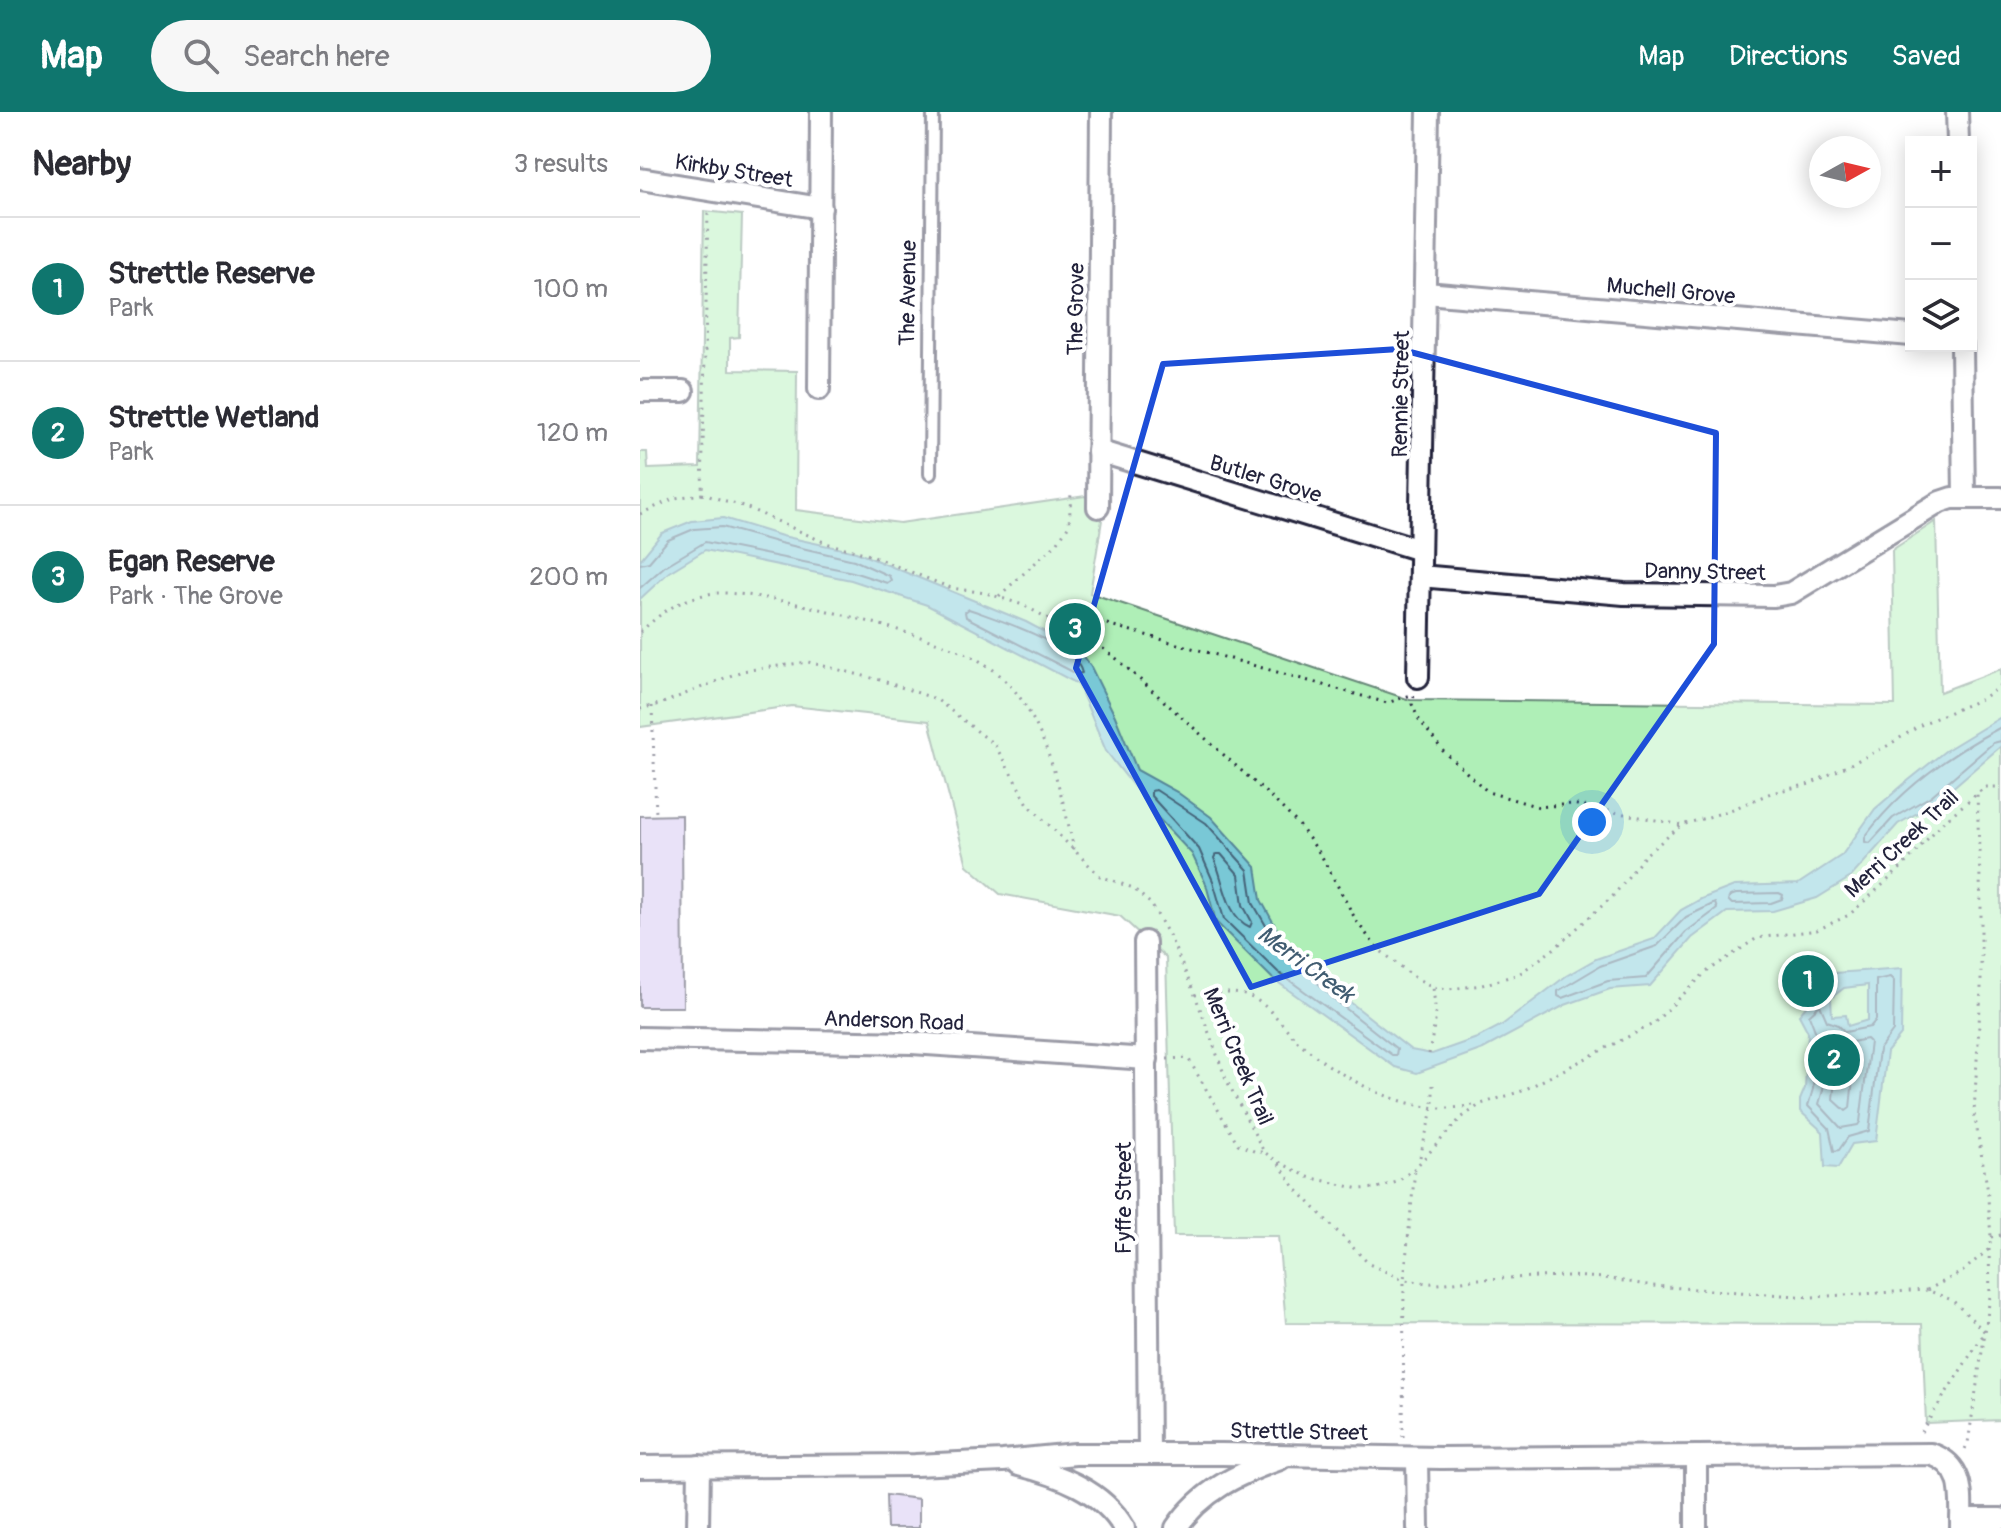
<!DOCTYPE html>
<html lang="en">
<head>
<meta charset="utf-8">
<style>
	:root { --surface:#fff; --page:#f7f7f7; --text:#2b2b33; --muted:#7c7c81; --line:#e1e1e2; --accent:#0f766e }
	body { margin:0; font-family:Pangolin,sans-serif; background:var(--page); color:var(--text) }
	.controls { position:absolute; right:24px; top:24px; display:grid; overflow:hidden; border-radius:0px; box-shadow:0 4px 20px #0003 }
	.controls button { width:72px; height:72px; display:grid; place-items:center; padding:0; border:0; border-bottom:2px solid var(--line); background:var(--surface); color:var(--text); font:40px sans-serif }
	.compass { position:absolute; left:1169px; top:24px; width:72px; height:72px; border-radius:50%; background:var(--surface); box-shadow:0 4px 20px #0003; rotate:82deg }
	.you { position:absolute; left:952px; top:710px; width:28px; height:28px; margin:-20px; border:6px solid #fff; border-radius:50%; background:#1a73e8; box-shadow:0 0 0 12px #1a73e833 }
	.badge { display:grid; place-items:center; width:52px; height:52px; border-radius:50%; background:var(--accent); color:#fff; font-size:26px; font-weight:700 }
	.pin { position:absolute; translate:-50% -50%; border:4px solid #fff; box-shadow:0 2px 8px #0006 }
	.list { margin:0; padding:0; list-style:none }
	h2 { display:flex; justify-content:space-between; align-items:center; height:104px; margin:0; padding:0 32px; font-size:34px }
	h2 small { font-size:26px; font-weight:400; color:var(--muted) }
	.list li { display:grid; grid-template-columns:52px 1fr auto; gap:24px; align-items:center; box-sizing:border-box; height:144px; padding:0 32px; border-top:2px solid var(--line) }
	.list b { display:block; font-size:30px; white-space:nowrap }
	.list p { margin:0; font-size:26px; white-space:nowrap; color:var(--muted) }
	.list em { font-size:26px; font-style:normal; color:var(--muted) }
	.icon { flex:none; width:44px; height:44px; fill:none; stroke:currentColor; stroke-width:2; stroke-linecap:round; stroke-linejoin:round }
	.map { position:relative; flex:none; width:1361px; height:1416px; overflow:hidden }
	header { display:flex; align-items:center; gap:48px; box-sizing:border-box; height:112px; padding:0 40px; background:var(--accent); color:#fff }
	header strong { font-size:38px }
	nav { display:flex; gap:44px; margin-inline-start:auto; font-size:28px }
	.search { width:560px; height:72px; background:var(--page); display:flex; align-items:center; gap:20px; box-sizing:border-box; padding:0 28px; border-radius:44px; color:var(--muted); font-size:30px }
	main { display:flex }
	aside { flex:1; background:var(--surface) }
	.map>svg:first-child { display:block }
</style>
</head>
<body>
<header>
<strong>Map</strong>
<div class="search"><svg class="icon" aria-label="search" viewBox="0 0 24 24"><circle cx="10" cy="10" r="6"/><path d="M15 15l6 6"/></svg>Search here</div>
<nav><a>Map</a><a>Directions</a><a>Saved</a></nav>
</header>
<main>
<aside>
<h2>Nearby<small>3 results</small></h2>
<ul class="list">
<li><span class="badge">1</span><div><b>Strettle Reserve</b><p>Park</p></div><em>100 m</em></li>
<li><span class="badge">2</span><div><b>Strettle Wetland</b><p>Park</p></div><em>120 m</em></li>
<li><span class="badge">3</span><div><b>Egan Reserve</b><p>Park · The Grove</p></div><em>200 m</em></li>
</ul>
</aside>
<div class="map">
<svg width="1361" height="1416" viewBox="0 0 1361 1416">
	<rect width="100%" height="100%" fill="#fff"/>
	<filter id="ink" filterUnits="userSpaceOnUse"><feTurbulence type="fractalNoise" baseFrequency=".0125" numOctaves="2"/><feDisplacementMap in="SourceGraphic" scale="16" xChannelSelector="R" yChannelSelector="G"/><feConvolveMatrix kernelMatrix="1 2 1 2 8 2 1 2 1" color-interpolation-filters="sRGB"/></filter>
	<g filter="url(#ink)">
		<!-- green -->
		<path fill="#afefb7" stroke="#688879" stroke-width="2" d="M 64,99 L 102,103 L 99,225 L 90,226 L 90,258 L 157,259 L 156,398 L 260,411 L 445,384 L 462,408 L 450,481 L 770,588 L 1255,593 L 1252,438 L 1296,409 L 1300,580 L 1361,557 L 1361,1308 L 1286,1311 L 1282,1212 L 646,1211 L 638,1124 L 534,1124 L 526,846 L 480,804 L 360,782 L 327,753 L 289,609 L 152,594 L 0,615 L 0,340 L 7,340 L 8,357 L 60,355 Z"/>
		<!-- water -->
		<g fill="#79c8d6" stroke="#568698" stroke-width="2" fill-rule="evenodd">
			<path d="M 83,406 L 142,424 L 216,440 L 386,510 L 437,537 L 451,555 L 475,604 L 497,658 L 537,680 L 571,705 L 616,755 L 621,788 L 639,821 L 700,882 L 771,938 L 792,942 L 837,926 L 862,913 L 926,864 L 956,847 L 1014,827 L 1041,798 L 1061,787 L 1094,774 L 1158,772 L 1202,743 L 1235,697 L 1264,672 L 1305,639 L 1361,605 L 1361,634 L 1295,691 L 1258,712 L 1211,765 L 1177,786 L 1133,799 L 1087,800 L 1052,826 L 1010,874 L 970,877 L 925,893 L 843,937 L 777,961 L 755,955 L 632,866 L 576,810 L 566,772 L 552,742 L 520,708 L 466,639 L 438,572 L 287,493 L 211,468 L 65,438 L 29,460 L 0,487 L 0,448 L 22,421 L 52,409 Z"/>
			<path d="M 1262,856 L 1261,923 L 1247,940 L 1236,1029 L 1212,1032 L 1198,1056 L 1185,1055 L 1183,1020 L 1160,999 L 1160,988 L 1165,976 L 1168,920 L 1159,903 L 1194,861 ZM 1228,873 L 1228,908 L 1208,914 L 1206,903 L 1192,904 L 1191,886 L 1204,876 Z"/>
		</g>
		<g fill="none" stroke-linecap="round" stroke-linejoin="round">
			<!-- shore -->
			<g stroke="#456479" stroke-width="2">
				<path d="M 0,452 L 9,450 L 28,428 L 54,417 L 82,415 L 140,431 L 214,448 L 249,464 L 251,468 L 247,471 L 213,460 L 65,430 L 25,454 L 0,476"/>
				<path d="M 329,497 C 356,507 436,532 442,561 L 437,562 L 326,505 L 325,500 Z"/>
				<path d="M 1361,615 C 1310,642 1259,678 1225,725 L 1225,730 L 1230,731 L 1253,706 L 1291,684 L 1353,631 L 1361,629"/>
				<path d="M 516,678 L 566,711 L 608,758 L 613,791 L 633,826 L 695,888 L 757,937 L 756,943 L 752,943 L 638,860 L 584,807 L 573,769 L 559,737 L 511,684 L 511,679 Z"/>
				<path d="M 576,742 L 581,742 L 599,763 L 603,793 L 612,810 L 610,815 C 586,805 584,768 574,746 Z"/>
				<path d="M 1139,781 L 1143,783 L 1142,787 L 1131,791 L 1092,792 L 1088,788 L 1090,784 L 1096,782 Z"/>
				<path d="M 1075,791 L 1077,797 L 1046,820 L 1006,866 L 968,869 L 922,886 L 918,884 L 918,879 L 960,854 L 1017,834 L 1046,805 Z"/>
				<path d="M 1250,865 L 1254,869 L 1253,919 L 1239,938 L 1229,1019 L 1208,1025 L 1199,1038 L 1194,1039 L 1189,1016 L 1168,994 L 1173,977 L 1176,921 L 1169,903 L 1180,893 L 1187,909 L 1198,913 L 1205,920 L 1230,915 L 1236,908 L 1236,868 Z"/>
				<path d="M 1188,922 L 1207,931 L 1227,927 L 1230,930 L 1220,1010 L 1218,1013 L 1201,1016 L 1179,992 L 1183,978 Z"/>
				<path d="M 1201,942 L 1213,943 L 1215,947 L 1210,996 L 1206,999 L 1193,987 L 1197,946 Z"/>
			</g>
		</g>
		<!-- building -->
		<g fill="#cebeef" stroke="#22223b" stroke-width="2">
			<path d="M 42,703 L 43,895 L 0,895 L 0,704 Z"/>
			<path d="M 246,1383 L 279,1387 L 279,1416 L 247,1416 Z"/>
		</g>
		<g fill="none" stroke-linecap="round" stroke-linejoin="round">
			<!-- lane casing -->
			<g stroke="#22223b" stroke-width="16">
				<path id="lane" d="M 290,362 L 293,0"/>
			</g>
			<!-- street casing -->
			<g stroke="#22223b" stroke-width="26">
				<g id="street">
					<path d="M 1317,0 L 1318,30"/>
					<path d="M 0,67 L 181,96"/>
					<path d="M 786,181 L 1271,223"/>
					<path d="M 1322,234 L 1324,386"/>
					<path d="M 179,277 L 181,0"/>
					<path d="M 0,279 L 43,279"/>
					<path d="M 458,339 L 780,438"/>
					<path d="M 458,395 L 461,0"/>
					<path d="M 780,464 L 984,482 L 1134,484 L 1151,481 L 1300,390 L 1312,386 L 1361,386"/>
					<path d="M 778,565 L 788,0"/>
					<path d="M 505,830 L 509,1342"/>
					<path d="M 0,926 L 272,931 L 507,947"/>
					<path d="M 777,1346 L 778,1416"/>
					<path d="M 1056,1346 L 1056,1416"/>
					<path d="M 379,1353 C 419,1363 462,1378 484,1416"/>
					<path d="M 0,1355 L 275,1353 L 363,1349 L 435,1342 L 582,1342 L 801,1346 L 1291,1342 C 1326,1354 1321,1384 1321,1416"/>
					<path d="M 1321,1407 L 1361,1407"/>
					<path d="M 58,1416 L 59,1354"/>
					<path d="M 536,1416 C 562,1378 598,1362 640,1347"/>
				</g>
			</g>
			<!-- path -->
			<g stroke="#22223b" stroke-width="3" stroke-dasharray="2 6" stroke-linecap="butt">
				<path d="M 62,382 L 103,394 L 186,431 L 224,441 L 311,476 L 346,481 L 383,493 L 458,533 L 477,547 L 634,688 L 659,713 L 681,743 L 717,810 L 737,836 L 774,865 L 793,875 L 809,877 L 842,873 L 879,862 L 915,836 L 974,783 L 1005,743 L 1042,713 L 1088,699 L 1131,681 L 1170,672 L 1247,634 L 1284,611 L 1339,588 L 1361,574"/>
				<path d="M 0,402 L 35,386 L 62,382 L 68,99"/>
				<path d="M 359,484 L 418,430 L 429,413 L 431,381"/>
				<path d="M 422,512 L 436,504 L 456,509 L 747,591 L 771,583"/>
				<path d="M 0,520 C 22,500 38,488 68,482 C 109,473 293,524 333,545 C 342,550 355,558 363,566 C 404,604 423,685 434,738"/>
				<path d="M 774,584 L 772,592 L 778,606 L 803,639 L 848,680 L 899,695 L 932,692 L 1042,713"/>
				<path d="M 12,594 L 16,702"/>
				<path d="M 0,597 L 23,591 L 102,559 L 168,550 L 240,568 L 296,587 L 355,633 L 388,692 L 460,764 L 493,776 L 511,792 L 530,825 L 555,883 L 586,967 L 624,1040 L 637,1049 L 668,1065 L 720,1077 L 737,1076 L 757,1070 L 775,1056 L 821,1006 L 841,992 L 882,979 L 1013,912 L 1065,861 L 1117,826 L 1177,818 L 1209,803 L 1259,758 L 1303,710 L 1345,675 L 1361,675"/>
				<path d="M 555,883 C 572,882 594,878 610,885 C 630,893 644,916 659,930 C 695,963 757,997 807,996 C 817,996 828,994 838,992"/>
				<path d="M 789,942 L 796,904 L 793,875"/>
				<path d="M 527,947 L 548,946 L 598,1032 L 616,1040 L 624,1040"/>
				<path d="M 780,1045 L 793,994 L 793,973"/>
				<path d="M 639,1052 L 656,1077 L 729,1152 L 764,1168 L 798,1172 L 838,1167 L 928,1164 L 965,1166 L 1013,1174 L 1171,1185 L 1287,1178 L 1312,1188 L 1345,1220 L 1328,1331 L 1324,1339"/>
				<path d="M 1351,1125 L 1361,1123"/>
				<path d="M 1287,1178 L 1322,1160 L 1349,1137"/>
				<path d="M 1281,1320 L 1345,1220 L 1350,1184 L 1349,1137 L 1351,1125 L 1347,1074 L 1334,1001 L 1341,877 L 1341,795 L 1337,682"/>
				<path d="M 763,1325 L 764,1168 L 775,1057"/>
			</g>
			<!-- lane -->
			<use href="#lane" stroke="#fff" stroke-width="10"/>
			<!-- street -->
			<use href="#street" stroke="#fff" stroke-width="20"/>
		</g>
	</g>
	<!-- marked area -->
	<path d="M0 0H1361V1416H0ZM 759,237 L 1076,321 L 1074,532 L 899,782 L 611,875 L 436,556 L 523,252 Z" fill="#fff" fill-opacity=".55" fill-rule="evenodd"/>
	<path fill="none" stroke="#1d4ed8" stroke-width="6" stroke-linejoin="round" d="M 759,237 L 1076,321 L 1074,532 L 899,782 L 611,875 L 436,556 L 523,252 Z"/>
	<g text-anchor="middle" stroke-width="8" stroke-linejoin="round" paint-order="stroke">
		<!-- street labels -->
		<g font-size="22" fill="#22223b" stroke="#fff">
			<text transform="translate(94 58) rotate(9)" y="8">Kirkby Street</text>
			<text transform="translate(1031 178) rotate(5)" y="8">Muchell Grove</text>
			<text transform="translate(267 181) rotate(-89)" y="8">The Avenue</text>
			<text transform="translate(435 197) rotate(-89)" y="8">The Grove</text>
			<text transform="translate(760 282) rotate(-89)" y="8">Rennie Street</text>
			<text transform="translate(626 366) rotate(17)" y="8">Butler Grove</text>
			<text transform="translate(1065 459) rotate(1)" y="8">Danny Street</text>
			<text transform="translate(1261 731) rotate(-43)" y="8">Merri Creek Trail</text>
			<text transform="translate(254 908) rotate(2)" y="8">Anderson Road</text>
			<text transform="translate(599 944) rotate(67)" y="8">Merri Creek Trail</text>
			<text transform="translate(483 1086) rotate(-90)" y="8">Fyffe Street</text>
			<text transform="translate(659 1319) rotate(1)" y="8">Strettle Street</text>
		</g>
		<!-- water labels -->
		<g font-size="24" font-style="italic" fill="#405c71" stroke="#fff">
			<text transform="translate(666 852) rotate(36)" y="8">Merri Creek</text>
		</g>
	</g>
</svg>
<div class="controls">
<button>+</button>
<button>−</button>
<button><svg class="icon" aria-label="layers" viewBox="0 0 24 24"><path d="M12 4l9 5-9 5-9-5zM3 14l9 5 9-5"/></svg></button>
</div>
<svg class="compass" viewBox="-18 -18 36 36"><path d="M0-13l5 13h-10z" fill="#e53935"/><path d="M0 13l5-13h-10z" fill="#7c7c81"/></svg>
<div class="you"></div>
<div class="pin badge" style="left:1168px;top:869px">1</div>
<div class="pin badge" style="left:1194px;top:948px">2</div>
<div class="pin badge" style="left:435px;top:517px">3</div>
</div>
</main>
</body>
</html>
